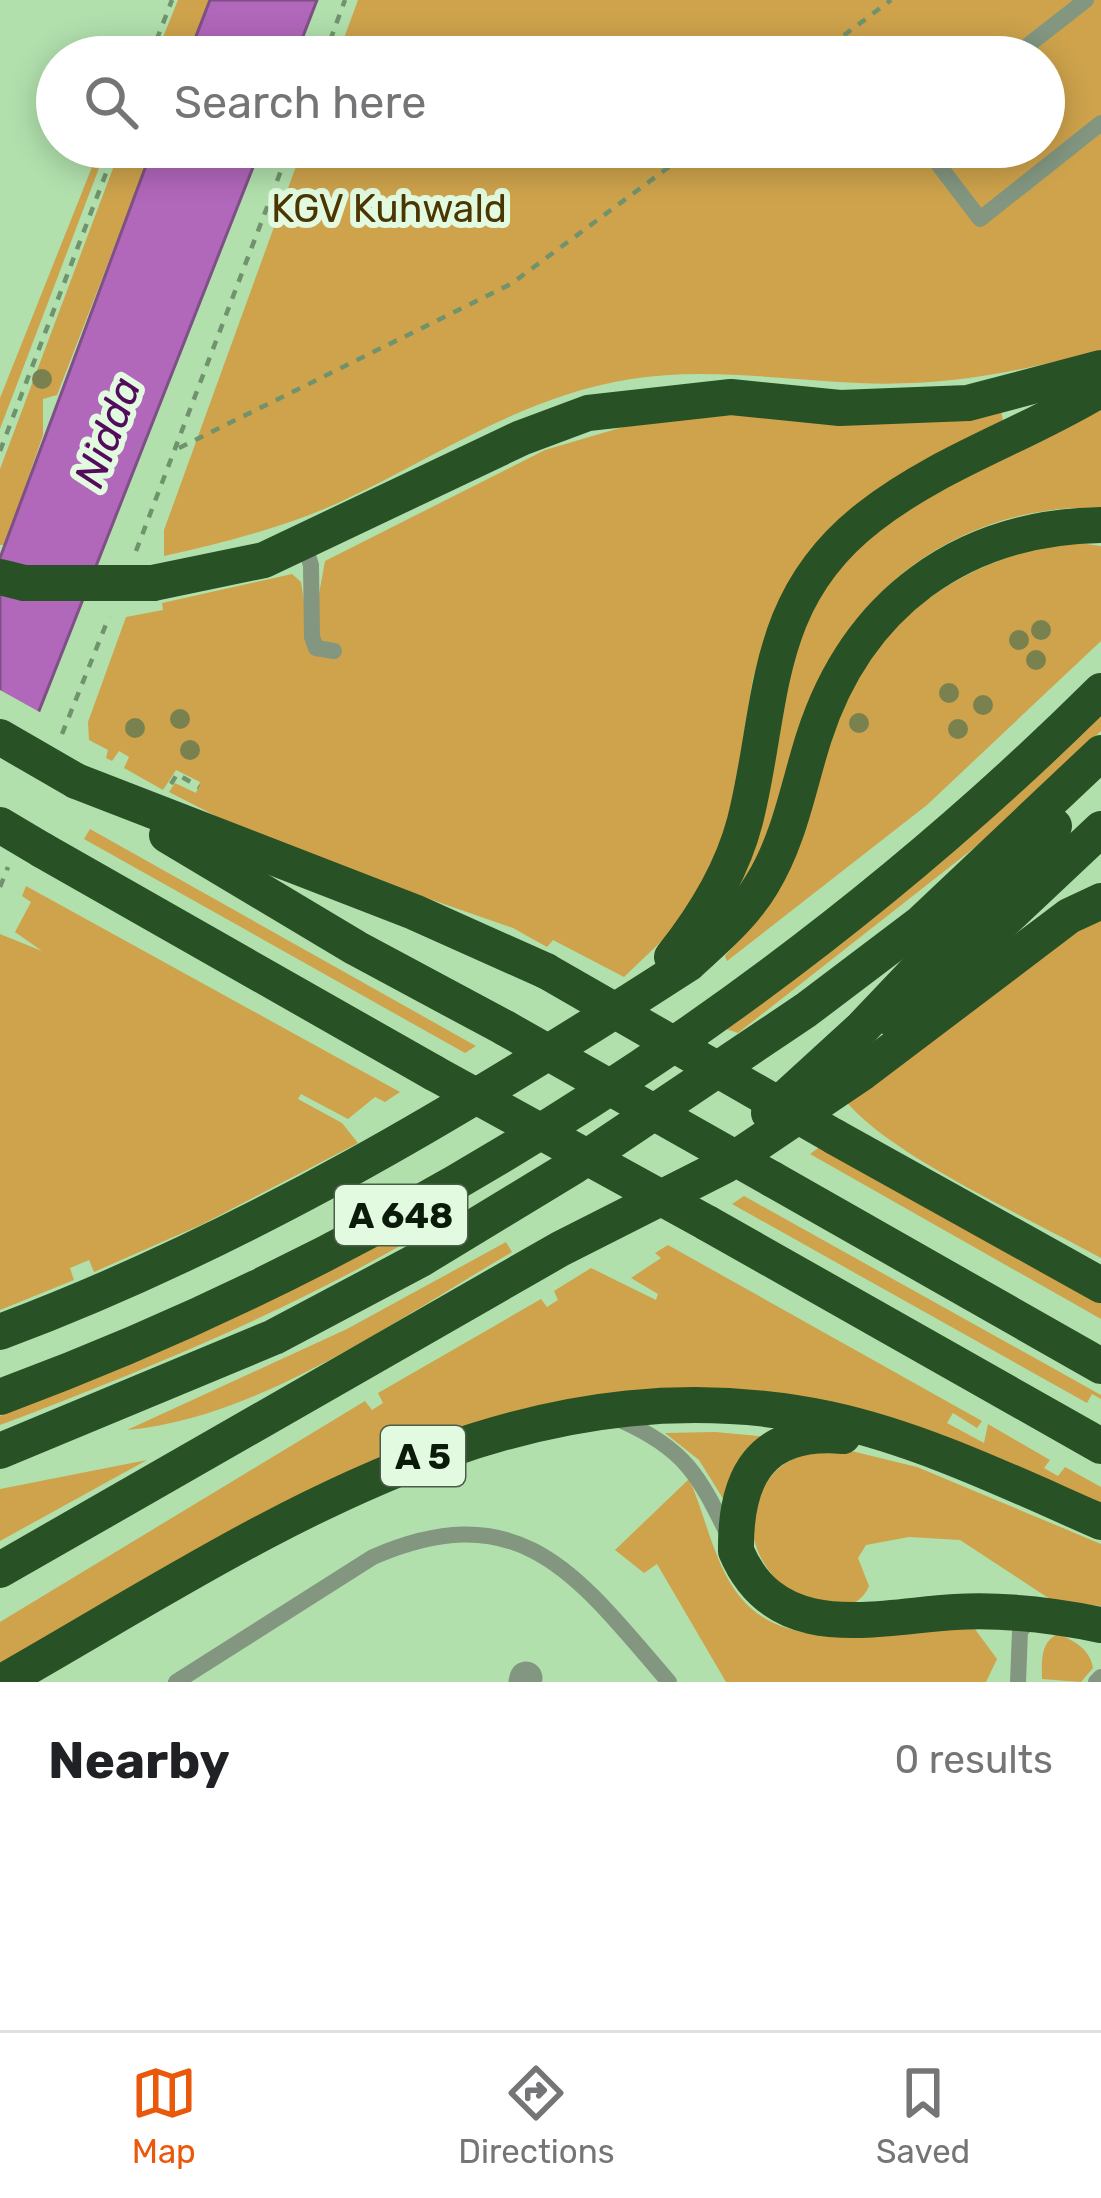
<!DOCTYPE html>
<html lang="en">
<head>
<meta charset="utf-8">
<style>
	:root { --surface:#fff; --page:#f2f2f2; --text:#202124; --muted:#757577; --line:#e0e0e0; --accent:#ea580c }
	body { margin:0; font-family:Rubik,sans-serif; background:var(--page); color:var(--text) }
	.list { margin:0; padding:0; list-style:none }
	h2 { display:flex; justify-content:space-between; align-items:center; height:156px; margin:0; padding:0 48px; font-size:51px }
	h2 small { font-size:39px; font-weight:400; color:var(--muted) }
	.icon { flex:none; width:66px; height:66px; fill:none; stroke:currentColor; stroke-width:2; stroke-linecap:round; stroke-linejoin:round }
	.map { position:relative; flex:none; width:1101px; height:1682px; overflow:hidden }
	.search { position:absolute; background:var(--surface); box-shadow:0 6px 30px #0003; left:36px; right:36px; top:36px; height:132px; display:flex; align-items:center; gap:30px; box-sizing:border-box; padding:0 42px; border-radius:66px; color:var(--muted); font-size:45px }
	.sheet { height:348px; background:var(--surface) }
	nav { display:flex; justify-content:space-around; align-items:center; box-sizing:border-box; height:168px; border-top:3px solid var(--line); background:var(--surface); font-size:33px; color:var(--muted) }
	nav a { display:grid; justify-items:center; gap:6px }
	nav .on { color:var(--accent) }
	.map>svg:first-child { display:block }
</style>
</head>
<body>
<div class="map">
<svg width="1101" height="1682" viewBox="0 0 1101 1682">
	<rect width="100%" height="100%" fill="#b1e0ad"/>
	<!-- green -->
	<g fill="#cea34c">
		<path d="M 178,0 L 210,0 L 188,57 L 155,57 Z"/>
		<path d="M 358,0 L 1101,0 L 1101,350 C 1020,372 943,387 858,383 C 783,380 706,367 631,379 C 522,396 435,458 338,503 C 282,528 223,543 164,556 L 164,530 L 303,147 L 1044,147 L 1044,57 L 337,57 Z"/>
		<path d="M 100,147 L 107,147 L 0,429 L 0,398 Z"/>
		<path d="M 121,147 L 153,147 L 57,395 L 43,399 L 43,435 L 5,545 L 0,545 L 0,469 Z"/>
		<path d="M 1101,397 L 1101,508 C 996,503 888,558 837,651 L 761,867 L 728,898 L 774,710 L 821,586 L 893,511 Z"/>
		<path d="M 1001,410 L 1003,421 L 957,444 L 768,632 L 753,678 L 729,826 L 691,904 L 669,934 L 624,977 L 553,940 L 547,947 L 513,928 L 268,843 L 169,792 L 175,783 L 196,793 L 200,782 L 176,770 L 163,790 L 124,768 L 129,757 L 119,751 L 112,761 L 106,758 L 108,750 L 89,740 L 88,722 L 126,617 L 163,610 L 162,603 L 292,574 L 301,582 L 307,620 L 317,605 L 325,561 L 545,450 L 640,422 L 678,416 Z"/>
		<path d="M 1071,542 L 1101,546 L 1101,641 L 927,805 L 727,961 L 725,956 C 738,940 756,924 765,905 C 796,842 806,768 838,705 C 887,612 970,557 1071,542 Z"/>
		<path d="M 1101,715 L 1101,731 L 979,844 L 738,1033 L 726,1029 L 964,842 Z"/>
		<path d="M 90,829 L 476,1046 L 465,1053 L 84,839 Z"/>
		<path d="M 26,886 L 400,1092 L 385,1102 L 375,1097 L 348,1119 L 301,1094 L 298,1099 L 342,1123 L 358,1143 L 203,1224 L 94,1272 L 89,1260 L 70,1268 L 74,1280 L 0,1310 L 0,934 L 42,951 L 15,932 L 31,902 L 22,896 Z"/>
		<path d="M 1101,909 L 1101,1258 C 1031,1219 888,1155 844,1099 Z"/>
		<path d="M 822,1145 L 1101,1302 L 1101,1319 L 810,1154 Z"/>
		<path d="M 744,1196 L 1101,1395 L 1101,1399 L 1092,1394 L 1087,1403 L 732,1204 Z"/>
		<path d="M 448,1206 L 467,1206 C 323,1297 159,1365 0,1425 L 0,1416 C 155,1355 301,1284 448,1206 Z"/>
		<path d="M 506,1242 L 512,1252 C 399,1318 260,1418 127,1430 L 347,1329 Z"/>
		<path d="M 668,1245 L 982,1421 L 977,1428 L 953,1413 L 947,1423 L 984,1443 L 988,1424 L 1050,1460 L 1044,1468 L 1058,1476 L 1065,1467 L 1101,1487 L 1101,1505 L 919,1427 L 569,1405 L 0,1671 L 0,1622 L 365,1401 L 372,1410 L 383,1403 L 378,1393 L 541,1299 L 547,1307 L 558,1300 L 554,1291 L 591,1268 L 656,1300 L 658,1294 L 631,1278 L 661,1258 L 655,1253 Z"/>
		<path d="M 715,1432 L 768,1437 L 727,1505 L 699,1460 L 665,1433 Z"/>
		<path d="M 835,1447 L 917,1467 L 1101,1544 L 1101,1606 L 1053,1601 L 960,1540 L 909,1537 L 866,1545 L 858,1558 L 869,1586 C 845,1644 722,1574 760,1494 C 776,1460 801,1454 835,1447 Z"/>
		<path d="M 147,1460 L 0,1541 L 0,1489 Z"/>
		<path d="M 689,1479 C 706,1516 714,1566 741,1598 C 791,1659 904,1630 972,1625 L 997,1659 L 986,1682 L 726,1682 L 657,1564 L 644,1573 L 615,1550 Z"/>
		<path d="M 1057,1634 C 1074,1640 1090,1649 1093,1668 L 1081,1682 L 1042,1679 C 1042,1660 1040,1644 1057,1634 Z"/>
	</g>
	<!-- water -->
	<g fill="#b167ba" stroke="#7f5085" stroke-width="3">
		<path d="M 210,0 L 317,0 L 295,57 L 188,57 Z"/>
		<path d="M 153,147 L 261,147 L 0,810 L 0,558 Z"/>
	</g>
	<!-- pier -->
	<path fill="#b1e0ad" d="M 0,690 L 45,715 L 0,816 Z"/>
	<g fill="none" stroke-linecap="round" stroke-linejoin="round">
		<!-- path -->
		<g stroke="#70936d" stroke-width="4.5" stroke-dasharray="9 9" stroke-linecap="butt">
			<path d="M 150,57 L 172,0"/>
			<path d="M 324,57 L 345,0"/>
			<path d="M 815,57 L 891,0"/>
			<path d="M 179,448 L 511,284 L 696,147"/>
			<path d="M 0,451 L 116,147"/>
			<path d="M 136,551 L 290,147"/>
			<path d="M 62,734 L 109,617"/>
			<path d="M 171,784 L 177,774 L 199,787"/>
			<path d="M 0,887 L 8,867"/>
		</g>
		<!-- service -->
		<g stroke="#829680" stroke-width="16">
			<path d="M 1013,57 L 1086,0"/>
			<path d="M 925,147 L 980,219 L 1101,123"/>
			<path d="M 304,544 L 311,565 L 312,637 L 316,648 L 334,651"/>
			<path d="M 620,1420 C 686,1449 699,1476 729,1537"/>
			<path d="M 176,1682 L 373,1557 C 522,1492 579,1578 669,1682"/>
			<path d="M 1018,1682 L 1020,1631 L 1034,1616"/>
			<path d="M 1096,1682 L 1101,1677"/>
		</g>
		<!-- minor -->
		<path stroke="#829680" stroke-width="33" d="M 525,1682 L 526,1678"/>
		<!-- motorway -->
		<g stroke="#285125" stroke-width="36">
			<path d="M 153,583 L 264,560 L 521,438 L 588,413 L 731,397 L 840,408 L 968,403 L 1101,368"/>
			<path d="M 76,781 L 414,912 L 546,971"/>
			<path d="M 167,835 L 356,948 L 505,1028"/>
			<path d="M 42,850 L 434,1073"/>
			<path d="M 672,957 C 703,918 732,871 745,821 C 774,707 760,601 869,517 C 939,462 1026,435 1101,389"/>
			<path d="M 896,1022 L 1101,829"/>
			<path d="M 769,1113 L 862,1028 L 1054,826"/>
			<path d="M 835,1137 L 1101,1285"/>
			<path d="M 772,1179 L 1101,1366"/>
			<path d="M 707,1223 L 1101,1446"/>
			<path d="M 0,1332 C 246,1240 468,1106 688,964 C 715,939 743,916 762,884 C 790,838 798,787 814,737 C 857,604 961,527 1101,525"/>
			<path d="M 0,1397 C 404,1248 795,995 1101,691"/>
			<path d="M 843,1436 C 761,1429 735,1476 736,1551 C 776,1646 874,1617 955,1612 C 1005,1609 1052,1615 1101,1625"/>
			<path d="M 0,1451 L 274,1337 L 421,1259 L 574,1166 L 806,1010 L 921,923 L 1101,753"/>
			<path d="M 0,1570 L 560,1249 L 724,1166 L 863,1072 L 1069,916 L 1101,901"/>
			<path d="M 2,1682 C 260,1535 513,1353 829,1419 C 922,1439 1014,1484 1101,1522"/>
		</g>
		<!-- motorway-bridge -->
		<g stroke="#285125" stroke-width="36">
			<path d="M 0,577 L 24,583 L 153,583"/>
			<path d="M 0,737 L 76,781"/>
			<path d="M 0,825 L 42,850"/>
			<path d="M 546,971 L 835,1137"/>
			<path d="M 505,1028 L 772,1179"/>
			<path d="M 434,1073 L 707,1223"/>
		</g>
	</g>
	<!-- trees -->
	<g fill="#79824f">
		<circle cx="42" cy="379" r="10"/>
		<circle cx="1041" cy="630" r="10"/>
		<circle cx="1019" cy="640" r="10"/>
		<circle cx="1036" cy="660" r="10"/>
		<circle cx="949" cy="693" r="10"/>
		<circle cx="983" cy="705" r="10"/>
		<circle cx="180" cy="719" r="10"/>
		<circle cx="859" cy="723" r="10"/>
		<circle cx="135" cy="728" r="10"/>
		<circle cx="958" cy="729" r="10"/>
		<circle cx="190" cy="750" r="10"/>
	</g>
	<g text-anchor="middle" stroke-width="12" stroke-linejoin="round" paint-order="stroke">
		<!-- shield labels -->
		<g fill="#e2fae0" stroke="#4b5e4a" stroke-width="3">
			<rect x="335" y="1185" width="132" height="60" rx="9"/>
			<rect x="381" y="1426" width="84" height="60" rx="9"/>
		</g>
		<g font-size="36" font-weight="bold" fill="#0a1b09">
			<text x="401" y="1228">A 648</text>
			<text x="423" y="1469">A 5</text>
		</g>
		<!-- park labels -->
		<g font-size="39" fill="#4b3602" stroke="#e2fae0">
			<text x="389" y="222">KGV Kuhwald</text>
		</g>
		<!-- water labels -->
		<g font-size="42" font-style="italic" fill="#530c5c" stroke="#e2fae0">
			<text transform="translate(107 432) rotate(-69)" y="15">Nidda</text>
		</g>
	</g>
</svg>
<div class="search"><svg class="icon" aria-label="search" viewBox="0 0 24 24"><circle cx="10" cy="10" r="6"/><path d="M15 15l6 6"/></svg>Search here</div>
</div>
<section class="sheet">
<h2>Nearby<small>0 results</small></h2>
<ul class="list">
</ul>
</section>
<nav>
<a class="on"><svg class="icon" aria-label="map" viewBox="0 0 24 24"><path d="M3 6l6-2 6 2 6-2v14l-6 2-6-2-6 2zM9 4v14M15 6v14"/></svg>Map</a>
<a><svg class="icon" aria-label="directions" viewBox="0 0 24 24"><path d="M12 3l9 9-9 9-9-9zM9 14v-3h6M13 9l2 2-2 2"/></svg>Directions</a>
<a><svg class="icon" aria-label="saved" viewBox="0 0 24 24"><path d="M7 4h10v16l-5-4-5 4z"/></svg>Saved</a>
</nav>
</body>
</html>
